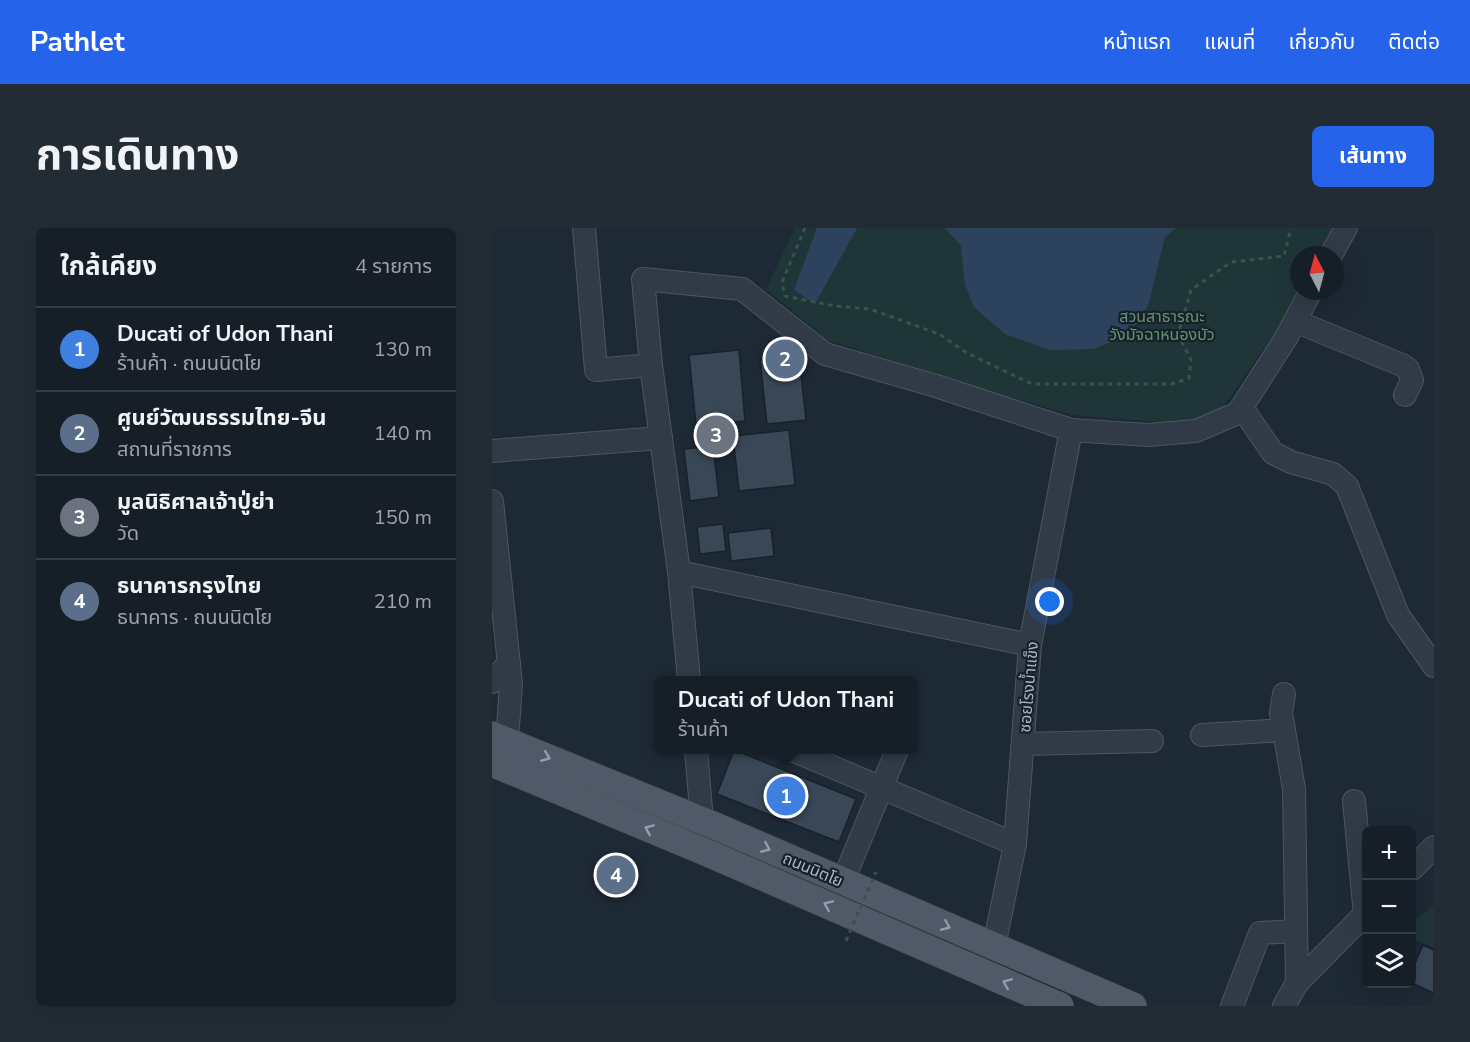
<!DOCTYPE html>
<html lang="th">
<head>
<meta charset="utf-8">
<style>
	:root { --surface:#161f28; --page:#232c34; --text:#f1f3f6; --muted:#9ea2a8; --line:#353d45; --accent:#2563eb }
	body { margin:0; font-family:"Nunito Sans","Noto Sans Thai",sans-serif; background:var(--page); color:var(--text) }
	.controls { position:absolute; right:18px; bottom:18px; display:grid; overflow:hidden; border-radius:9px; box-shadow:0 6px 24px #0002 }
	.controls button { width:54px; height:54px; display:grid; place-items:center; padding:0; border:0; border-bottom:2px solid var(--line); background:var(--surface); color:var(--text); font:30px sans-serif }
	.compass { position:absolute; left:798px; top:18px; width:54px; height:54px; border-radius:50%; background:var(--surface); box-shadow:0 6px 24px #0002; rotate:354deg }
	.you { position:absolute; left:558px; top:374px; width:21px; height:21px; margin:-15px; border:4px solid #fff; border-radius:50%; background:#1a73e8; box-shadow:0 0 0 9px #1a73e833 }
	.badge { display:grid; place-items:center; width:39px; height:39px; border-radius:50%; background:var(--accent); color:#fff; font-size:20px; font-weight:700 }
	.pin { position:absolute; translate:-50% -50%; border:3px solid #fff; box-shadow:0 2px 6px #0006 }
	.popup { position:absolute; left:162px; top:448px; width:264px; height:78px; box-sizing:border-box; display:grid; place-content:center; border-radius:9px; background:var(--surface); filter:drop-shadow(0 2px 4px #0005); font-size:20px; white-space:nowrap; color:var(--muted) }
	.popup b { font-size:22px; color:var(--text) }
	.popup::after { content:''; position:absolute; left:50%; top:100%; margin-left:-12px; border:12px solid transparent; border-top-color:var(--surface) }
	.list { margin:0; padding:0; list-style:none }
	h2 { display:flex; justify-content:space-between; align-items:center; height:78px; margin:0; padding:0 24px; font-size:26px }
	h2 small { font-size:20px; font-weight:400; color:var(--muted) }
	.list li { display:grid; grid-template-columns:39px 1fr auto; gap:18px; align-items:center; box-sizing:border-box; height:84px; padding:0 24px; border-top:2px solid var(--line) }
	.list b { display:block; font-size:22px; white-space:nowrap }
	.list p { margin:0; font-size:20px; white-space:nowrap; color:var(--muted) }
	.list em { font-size:20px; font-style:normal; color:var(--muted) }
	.icon { flex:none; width:33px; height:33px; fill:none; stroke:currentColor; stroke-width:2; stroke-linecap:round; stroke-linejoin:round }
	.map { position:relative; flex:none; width:942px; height:778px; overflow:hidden; border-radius:9px }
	header { display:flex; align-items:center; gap:36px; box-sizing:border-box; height:84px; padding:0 30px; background:var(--accent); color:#fff }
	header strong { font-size:28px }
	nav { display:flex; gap:33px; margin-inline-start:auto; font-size:21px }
	.intro { display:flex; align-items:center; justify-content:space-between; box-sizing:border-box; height:144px; padding:0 36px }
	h1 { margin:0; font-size:42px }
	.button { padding:15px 27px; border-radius:9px; background:var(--accent); color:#fff; font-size:21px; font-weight:700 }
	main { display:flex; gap:36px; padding:0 36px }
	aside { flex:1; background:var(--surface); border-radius:9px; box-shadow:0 6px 24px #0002 }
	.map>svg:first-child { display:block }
</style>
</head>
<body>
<header>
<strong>Pathlet</strong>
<nav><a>หน้าแรก</a><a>แผนที่</a><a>เกี่ยวกับ</a><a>ติดต่อ</a></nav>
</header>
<div class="intro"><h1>การเดินทาง</h1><a class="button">เส้นทาง</a></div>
<main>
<aside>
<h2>ใกล้เคียง<small>4 รายการ</small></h2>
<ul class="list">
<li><span class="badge" style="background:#3f7fe0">1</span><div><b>Ducati of Udon Thani</b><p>ร้านค้า · ถนนนิตโย</p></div><em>130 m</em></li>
<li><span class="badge" style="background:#5c6f8a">2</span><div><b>ศูนย์วัฒนธรรมไทย-จีน</b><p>สถานที่ราชการ</p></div><em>140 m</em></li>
<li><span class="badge" style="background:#6b7280">3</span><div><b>มูลนิธิศาลเจ้าปู่ย่า</b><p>วัด</p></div><em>150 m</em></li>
<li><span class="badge" style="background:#5c6f8a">4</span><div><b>ธนาคารกรุงไทย</b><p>ธนาคาร · ถนนนิตโย</p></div><em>210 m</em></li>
</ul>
</aside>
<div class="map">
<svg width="942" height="778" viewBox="0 0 942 778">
	<rect width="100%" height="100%" fill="#1e2936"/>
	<!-- green -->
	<g fill="#1f3537">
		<path d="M 303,0 L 849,0 L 833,27 L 807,27 L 807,63 L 812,63 L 731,179 L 711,189 L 676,195 L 581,187 L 473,156 L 336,112 L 274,61 Z"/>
		<path d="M 942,677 L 942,720 L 920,710 L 920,695 Z"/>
	</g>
	<!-- water -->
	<g fill="#2d435d">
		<path d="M 325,0 L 365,0 L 323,76 L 302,62 Z"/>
		<path d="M 453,0 L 684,0 L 673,9 L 656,78 L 636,107 L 602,121 L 558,122 L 513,106 L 482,79 L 473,57 L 469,18 Z"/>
	</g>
	<!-- building -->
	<g fill="#394757" stroke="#19212d" stroke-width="1.5">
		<path d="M 247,122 L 253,193 L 204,197 L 197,127 Z"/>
		<path d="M 307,128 L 314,192 L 275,196 L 268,132 Z"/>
		<path d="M 297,202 L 303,257 L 247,263 L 241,208 Z"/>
		<path d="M 221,218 L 227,269 L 198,273 L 192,221 Z"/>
		<path d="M 231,296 L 234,323 L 208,326 L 205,299 Z"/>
		<path d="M 279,300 L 282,328 L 239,333 L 236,305 Z"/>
		<path d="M 242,522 L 364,571 L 347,614 L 225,566 Z"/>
		<path d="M 931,717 L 942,722 L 942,765 L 920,755 L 920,742 Z"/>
	</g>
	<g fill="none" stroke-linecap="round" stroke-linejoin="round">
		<!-- minor casing -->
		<g stroke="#4c5562" stroke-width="24">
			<g id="minor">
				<path d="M 92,0 L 104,142 L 159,137"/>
				<path d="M 839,27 L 854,0"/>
				<path d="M 803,93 L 910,137 L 916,141 L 920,152 L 913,167"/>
				<path d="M 750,180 L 781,225 L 799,234 L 841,246 L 855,258 L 906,387 L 942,438"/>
				<path d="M 0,223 L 169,210"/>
				<path d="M 0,273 L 19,456 L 15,513"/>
				<path d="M 187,344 L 538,417"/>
				<path d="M 197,452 L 187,344 L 159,137 L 151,51 L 250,61 L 333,126 L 444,158 L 579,202 L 656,207 L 704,203 L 746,185 L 794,110 L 819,63"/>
				<path d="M 0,454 L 17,435"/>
				<path d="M 792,466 L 789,485 L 802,561 L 805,755"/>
				<path d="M 710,507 L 792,502"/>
				<path d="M 531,516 L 660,513"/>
				<path d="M 204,522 L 210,593"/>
				<path d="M 300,522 L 523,616"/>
				<path d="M 862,573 L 873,687"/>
				<path d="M 920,641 L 942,619"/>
				<path d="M 351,653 L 405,522"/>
				<path d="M 502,718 L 523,616 L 538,417 L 579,202"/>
				<path d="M 740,778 L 768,705 L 804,703"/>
				<path d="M 792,778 L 805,755 L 874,685"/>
			</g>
		</g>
		<!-- major casing -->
		<g stroke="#3d4653" stroke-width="28">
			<g id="major">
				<path d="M 0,507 L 221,597 L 641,778"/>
				<path d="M 0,535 L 211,623 L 568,778"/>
			</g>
		</g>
		<!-- path -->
		<path stroke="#3a5152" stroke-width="3" stroke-dasharray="4.5 4.5" stroke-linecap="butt" d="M 313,0 L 290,54 L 293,68 L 343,78 L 378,81 L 447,106 L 475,125 L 540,156 L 680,156 L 697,150 L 699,132 L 686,106 L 699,62 L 739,34 L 792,28 L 799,0"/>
		<!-- minor -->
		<use href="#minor" stroke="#313a47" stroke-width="22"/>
		<!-- major -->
		<use href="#major" stroke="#4f5967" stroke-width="27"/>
		<!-- path-bridge -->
		<path stroke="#3a5152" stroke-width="3" stroke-dasharray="4.5 4.5" stroke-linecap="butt" d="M 354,713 L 384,644"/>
	</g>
	<!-- one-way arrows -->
	<defs><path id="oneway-chevron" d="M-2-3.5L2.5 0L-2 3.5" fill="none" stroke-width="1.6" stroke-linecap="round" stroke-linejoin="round" transform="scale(1.5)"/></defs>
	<g stroke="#939ead">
		<use href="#oneway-chevron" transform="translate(54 529) rotate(22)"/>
		<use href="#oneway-chevron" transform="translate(157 601) rotate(-157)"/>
		<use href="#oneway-chevron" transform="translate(274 620) rotate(23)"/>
		<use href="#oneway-chevron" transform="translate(336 677) rotate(-157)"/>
		<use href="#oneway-chevron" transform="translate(454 698) rotate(23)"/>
		<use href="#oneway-chevron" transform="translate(515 755) rotate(-157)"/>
	</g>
	<g text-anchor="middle" stroke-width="4.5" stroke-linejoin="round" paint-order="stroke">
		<!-- park labels -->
		<g font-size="16" fill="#61956d" stroke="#17202b">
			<text x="670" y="94">สวนสาธารณะ<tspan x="670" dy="18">วังมัจฉาหนองบัว</tspan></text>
		</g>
		<!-- street labels -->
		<g font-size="16" fill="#aab5c4" stroke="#17202b">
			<text transform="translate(536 459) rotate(-85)" y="6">ซอยโรงน้ำแข็ง</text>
			<text transform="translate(321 641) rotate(23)" y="6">ถนนนิตโย</text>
		</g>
	</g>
</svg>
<div class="controls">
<button>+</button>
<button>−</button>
<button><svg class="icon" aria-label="layers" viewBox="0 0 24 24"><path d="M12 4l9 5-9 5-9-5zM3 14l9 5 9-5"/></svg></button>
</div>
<svg class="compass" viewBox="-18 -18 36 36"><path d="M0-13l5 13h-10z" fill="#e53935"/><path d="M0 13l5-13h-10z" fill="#9ea2a8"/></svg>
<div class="you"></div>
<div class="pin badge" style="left:294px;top:568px;background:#3f7fe0">1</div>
<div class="popup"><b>Ducati of Udon Thani</b>ร้านค้า</div>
<div class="pin badge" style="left:293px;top:131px;background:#5c6f8a">2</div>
<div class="pin badge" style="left:224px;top:207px;background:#6b7280">3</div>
<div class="pin badge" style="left:124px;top:647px;background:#5c6f8a">4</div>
</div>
</main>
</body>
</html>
